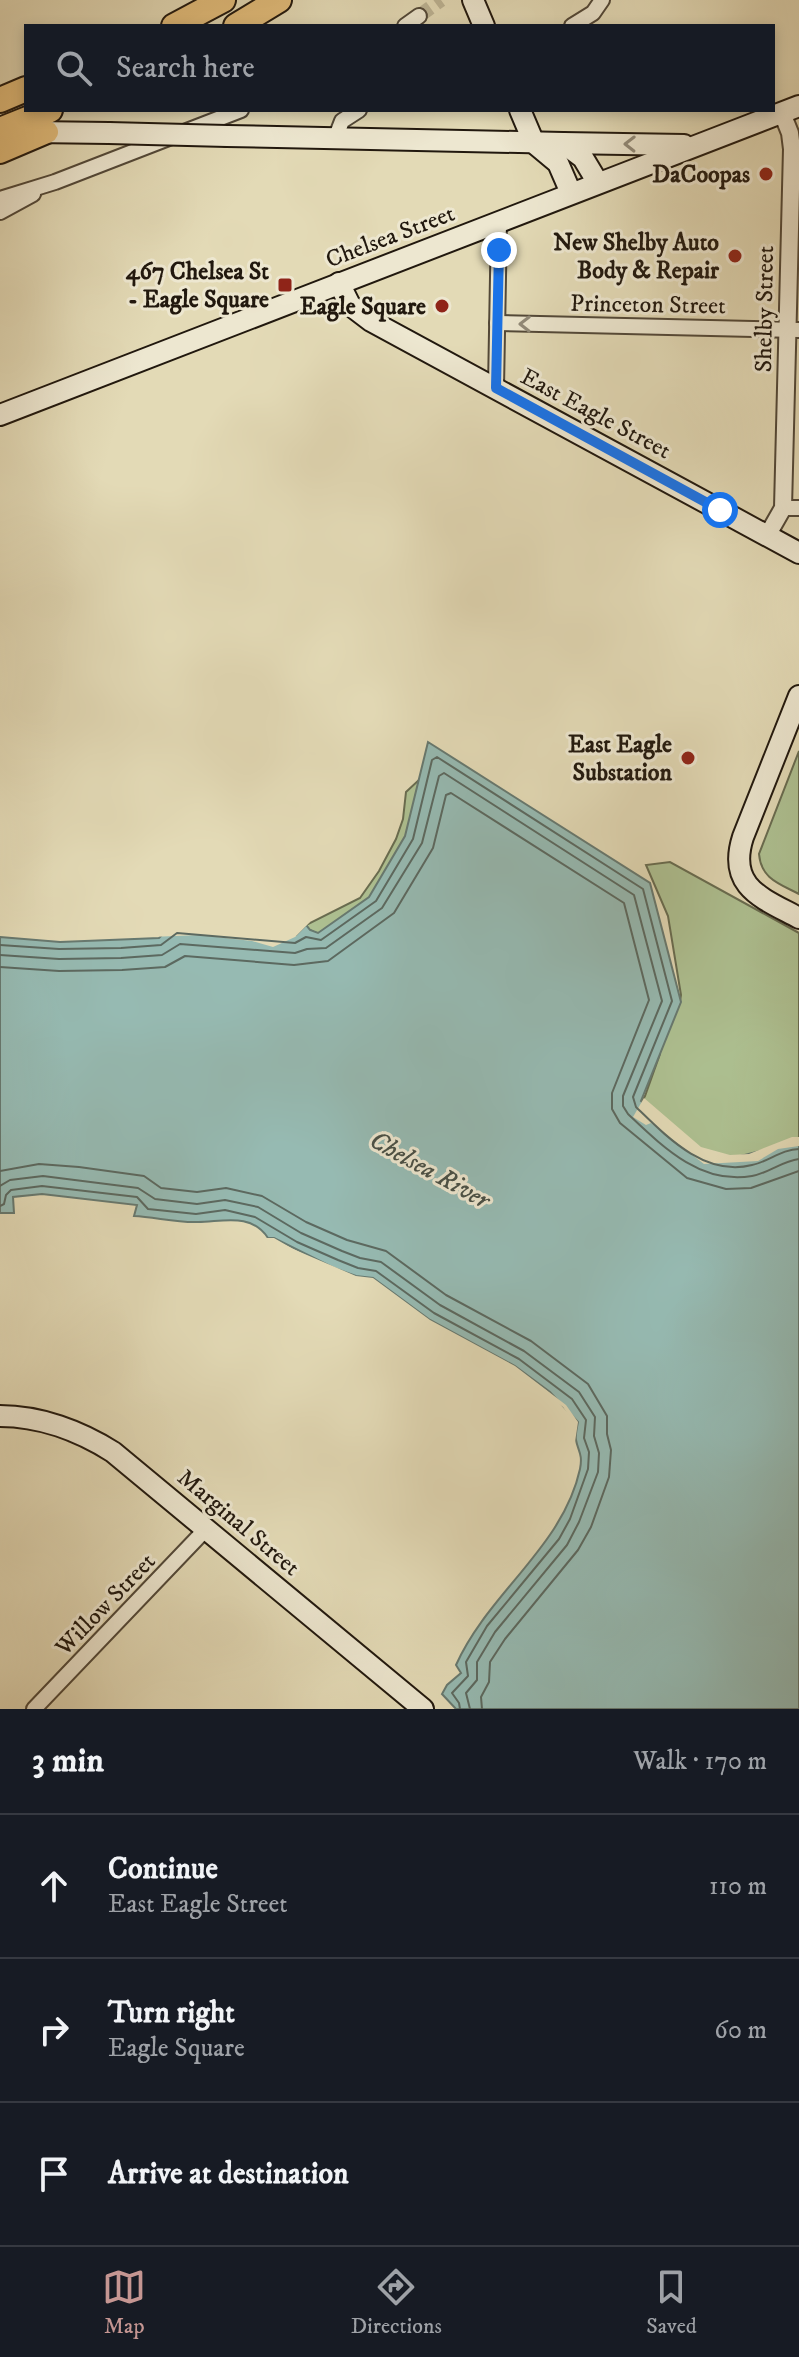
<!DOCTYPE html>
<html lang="en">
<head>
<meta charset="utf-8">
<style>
	:root { --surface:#171b24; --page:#242831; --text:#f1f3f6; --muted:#9ea1a6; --line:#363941; --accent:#c59692 }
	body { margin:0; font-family:"IM FELL DW Pica",serif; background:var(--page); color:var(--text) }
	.stop { position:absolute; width:24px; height:24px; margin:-18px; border:6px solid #1a73e8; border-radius:50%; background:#fff }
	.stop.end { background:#1a73e8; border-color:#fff; box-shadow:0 2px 8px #0008 }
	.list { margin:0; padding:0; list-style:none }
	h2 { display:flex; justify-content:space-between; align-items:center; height:104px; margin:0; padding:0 32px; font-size:34px }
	h2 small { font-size:26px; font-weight:400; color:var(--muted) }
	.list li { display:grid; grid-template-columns:52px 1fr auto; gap:24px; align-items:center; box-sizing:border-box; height:144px; padding:0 32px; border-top:2px solid var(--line) }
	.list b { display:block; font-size:30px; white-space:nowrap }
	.list p { margin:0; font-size:26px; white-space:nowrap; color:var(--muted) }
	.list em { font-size:26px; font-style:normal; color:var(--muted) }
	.icon { flex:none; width:44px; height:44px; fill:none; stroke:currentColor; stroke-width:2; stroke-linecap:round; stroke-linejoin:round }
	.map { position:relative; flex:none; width:799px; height:1709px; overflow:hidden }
	.search { position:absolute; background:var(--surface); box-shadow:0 4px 12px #0003; left:24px; right:24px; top:24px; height:88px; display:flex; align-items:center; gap:20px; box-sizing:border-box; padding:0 28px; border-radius:0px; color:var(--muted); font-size:30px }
	.sheet { height:536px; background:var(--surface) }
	nav { display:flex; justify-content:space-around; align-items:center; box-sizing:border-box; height:112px; border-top:2px solid var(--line); background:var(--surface); font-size:22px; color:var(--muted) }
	nav a { display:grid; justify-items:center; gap:4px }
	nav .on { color:var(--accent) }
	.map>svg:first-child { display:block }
</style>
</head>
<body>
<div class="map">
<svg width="799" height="1709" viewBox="0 0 799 1709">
	<rect width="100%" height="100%" fill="#e3dab6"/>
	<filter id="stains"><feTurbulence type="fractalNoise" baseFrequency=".0025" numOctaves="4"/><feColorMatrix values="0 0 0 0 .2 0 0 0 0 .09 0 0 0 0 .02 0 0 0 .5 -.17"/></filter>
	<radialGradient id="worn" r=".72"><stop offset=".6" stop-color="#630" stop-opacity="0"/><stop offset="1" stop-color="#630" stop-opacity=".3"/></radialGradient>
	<!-- green -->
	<g fill="#aec192" stroke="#686c50" stroke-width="2">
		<path d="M 799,751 L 799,894 C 780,884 761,879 759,854 Z"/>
		<path d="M 421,778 L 680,1001 L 681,995 L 668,916 L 646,865 L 670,862 L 799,933 L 799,1213 L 633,1117 L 645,1096 L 660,1054 L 640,1101 L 310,930 L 306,925 L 360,898 L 379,871 L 396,839 L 403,819 L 406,792 Z"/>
	</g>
	<!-- water -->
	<path fill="#96bab2" stroke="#677970" stroke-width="2" d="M 428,742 L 650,883 L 681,1002 L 641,1101 L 699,1151 L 729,1159 L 799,1141 L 799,1709 L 456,1709 L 442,1694 L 447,1685 L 461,1673 L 456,1665 C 488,1593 563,1547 580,1469 C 583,1454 578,1451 576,1440 C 575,1436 577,1427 578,1422 L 550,1392 L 515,1366 L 430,1320 L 373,1278 L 356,1276 L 334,1268 L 274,1238 L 268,1238 C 251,1212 222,1222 198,1222 C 177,1223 155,1217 134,1216 L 137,1205 L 42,1194 L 13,1197 L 14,1213 L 0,1213 L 0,937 L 60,942 L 159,938 L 172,925 L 296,935 L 306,925 L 310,930 L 318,933 L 369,897 L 405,836 Z"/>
	<!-- pier -->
	<g fill="#e3dab6">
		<path d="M 172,921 L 294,930 L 304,921 L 310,922 L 295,937 L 273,947 L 252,941 L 199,935 L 151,937 Z"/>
		<path d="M 644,1098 L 701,1147 L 730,1155 L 749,1154 L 792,1137 L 799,1137 L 799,1146 L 778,1149 L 758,1161 L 704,1164 L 651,1123 L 646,1125 L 633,1117 Z"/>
		<path d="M 263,1238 L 274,1238 L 293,1249 L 356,1276 L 373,1278 L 430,1320 L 515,1366 L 566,1405 L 578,1422 L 575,1442 L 572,1438 L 574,1423 L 563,1407 L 512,1370 L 427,1323 L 371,1282 L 355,1280 L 333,1271 Z"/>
	</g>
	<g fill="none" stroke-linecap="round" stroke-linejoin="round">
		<!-- shore -->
		<g stroke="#5c6960" stroke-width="2">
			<path d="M 0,945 L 59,949 L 121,948 L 161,945 L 177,933 L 295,943 L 306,937 L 321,940 L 376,901 L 413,839 L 432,760 L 437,757 L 643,889 L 672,1001 L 633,1097 L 636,1107 C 667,1137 705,1177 752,1165 C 768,1162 782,1149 799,1149"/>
			<path d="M 0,955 L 59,959 L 121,958 L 162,955 L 180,944 L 295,953 L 307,949 L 326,948 L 382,908 L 422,843 L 439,776 L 444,773 L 634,895 L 662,1001 L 623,1096 L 623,1106 L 628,1114 C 663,1147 701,1185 752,1176 C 769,1173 782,1161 799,1159"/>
			<path d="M 0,967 L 59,971 L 122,970 L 165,967 L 185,956 L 294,965 L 328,961 L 394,913 L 433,848 L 446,795 L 451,793 L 624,903 L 649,1000 L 612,1093 L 612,1109 L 620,1123 L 687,1178 L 726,1189 L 751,1188 L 799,1171"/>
			<path d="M 0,1171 L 39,1164 L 79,1167 L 144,1176 L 161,1188 L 197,1192 L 226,1188 L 262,1196 L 306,1222 L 347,1240 L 386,1251 L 446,1295 L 531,1341 L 588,1384 L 607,1416 L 607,1434 L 611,1450 L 609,1477 L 591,1527 L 578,1550 L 505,1639 L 490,1662 L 489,1682 L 481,1697 L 482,1709"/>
			<path d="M 0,1186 L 10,1180 L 43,1176 L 138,1188 L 155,1199 L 197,1204 L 225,1200 L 258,1207 L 301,1233 L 342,1251 L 360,1258 L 381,1262 L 440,1305 L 524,1351 L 579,1392 L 595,1417 L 594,1436 L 599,1453 L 598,1472 L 579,1522 L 567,1545 L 495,1632 L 477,1662 L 477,1680 L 466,1693 L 470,1709"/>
			<path d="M 0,1206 L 4,1204 L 6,1195 L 11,1190 L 42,1186 L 137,1197 L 148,1209 L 196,1214 L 225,1210 L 255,1217 L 297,1242 L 338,1260 L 358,1268 L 376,1271 L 434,1313 L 519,1359 L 572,1399 L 586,1420 L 584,1438 L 589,1452 L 588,1469 L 570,1519 L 559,1539 L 487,1626 L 466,1662 L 468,1676 L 452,1693 L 459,1703 L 460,1709"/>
		</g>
		<!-- minor-tunnel -->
		<path stroke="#bcb394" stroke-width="14" stroke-dasharray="14 7" stroke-linecap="butt" d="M 419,16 L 441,0"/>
		<!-- minor casing -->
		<g stroke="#524838" stroke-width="18">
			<g id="minor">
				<path d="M 405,26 L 419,16"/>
				<path d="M 572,26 L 593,13 L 602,0"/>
				<path d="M 335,139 L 342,121 L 359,110"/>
				<path d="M 0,199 L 55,182 L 241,110"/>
				<path d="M 0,212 L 33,194"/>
				<path d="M 497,323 L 799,330"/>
				<path d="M 496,388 L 499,221"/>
				<path d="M 783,508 L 799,508"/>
				<path d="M 34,1709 L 206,1529"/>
			</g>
		</g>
		<!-- tertiary casing -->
		<g stroke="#524838" stroke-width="20">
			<path id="tertiary" d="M 767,536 L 783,508 L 792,149 L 790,133 L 782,113"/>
		</g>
		<!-- secondary casing -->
		<g stroke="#21180e" stroke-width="24">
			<g id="secondary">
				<path d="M 473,0 L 484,26"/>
				<path d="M 520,110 L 534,143"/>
				<path d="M 33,132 L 109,133"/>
				<path d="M 227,136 L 563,143 L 583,158 L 598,183"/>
				<path d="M 534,143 L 558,163 L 571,193"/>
				<path d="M 563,143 L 684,145"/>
				<path d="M 339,283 L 350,305 L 371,321 L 799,553"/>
				<path d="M 0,415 L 799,106"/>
				<path d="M 799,696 L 743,837 C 727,887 762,898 799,918"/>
				<path d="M 0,1416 C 40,1416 80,1431 113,1452 L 423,1709"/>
			</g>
		</g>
		<!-- trunk casing -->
		<g stroke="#21180e" stroke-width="26">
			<path id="trunk" d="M 0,152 L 47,132"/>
		</g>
		<!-- motorway casing -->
		<g stroke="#21180e" stroke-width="28">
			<g id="motorway">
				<path d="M 174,26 L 223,0"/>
				<path d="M 236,26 L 279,0"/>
				<path d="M 0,100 L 26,89"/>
				<path d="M 0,130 L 50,110"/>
			</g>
		</g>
		<!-- minor -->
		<use href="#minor" stroke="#ede7d0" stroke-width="14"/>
		<!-- tertiary -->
		<use href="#tertiary" stroke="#ede7d0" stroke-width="16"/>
		<!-- secondary -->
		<use href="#secondary" stroke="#ede7d0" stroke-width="20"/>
		<!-- trunk -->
		<use href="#trunk" stroke="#e2bd7b" stroke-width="22"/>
		<!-- motorway -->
		<use href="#motorway" stroke="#e2bd7b" stroke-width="24"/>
		<!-- secondary-bridge casing -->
		<g stroke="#21180e" stroke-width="24" stroke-linecap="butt">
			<path id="secondary-bridge" d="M 109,133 L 227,136"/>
		</g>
		<!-- secondary-bridge -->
		<use href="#secondary-bridge" stroke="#ede7d0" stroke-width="20"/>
	</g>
	<!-- one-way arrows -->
	<defs><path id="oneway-chevron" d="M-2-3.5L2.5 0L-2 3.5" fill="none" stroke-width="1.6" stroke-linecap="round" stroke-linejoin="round" transform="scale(2)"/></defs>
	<g stroke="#918a79">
		<use href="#oneway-chevron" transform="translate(630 144) rotate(-179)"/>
		<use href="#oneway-chevron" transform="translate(525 324) rotate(-179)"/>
	</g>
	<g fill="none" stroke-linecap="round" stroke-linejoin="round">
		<!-- route -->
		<path stroke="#1a73e8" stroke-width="10" d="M 499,250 L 496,388 L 720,510"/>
	</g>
	<!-- markers -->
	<g fill="#8f2418" stroke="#ede7d0" stroke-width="3">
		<circle cx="766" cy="174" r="8"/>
		<circle cx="735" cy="256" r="8"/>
		<rect x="277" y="277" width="16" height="16" rx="4"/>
		<circle cx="442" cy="306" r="8"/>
		<circle cx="688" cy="758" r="8"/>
	</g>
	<g text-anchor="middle" stroke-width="6" stroke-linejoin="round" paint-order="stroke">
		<!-- poi labels -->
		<g font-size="24" font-weight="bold" fill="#21180e" stroke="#ede7d0" text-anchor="end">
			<text x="750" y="182">DaCoopas</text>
			<text x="719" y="250">New Shelby Auto<tspan x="719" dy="28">Body &amp; Repair</tspan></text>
			<text x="269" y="279">467 Chelsea St<tspan x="269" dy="28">- Eagle Square</tspan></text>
			<text x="426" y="314">Eagle Square</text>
			<text x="672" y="752">East Eagle<tspan x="672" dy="28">Substation</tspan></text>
		</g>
		<!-- street labels -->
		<g font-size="24" fill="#21180e" stroke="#ede7d0">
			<text transform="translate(390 236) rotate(-21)" y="8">Chelsea Street</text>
			<text transform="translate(648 304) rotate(1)" y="8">Princeton Street</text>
			<text transform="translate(764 309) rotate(-89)" y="8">Shelby Street</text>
			<text transform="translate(596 413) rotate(28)" y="8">East Eagle Street</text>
			<text transform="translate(239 1522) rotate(40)" y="8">Marginal Street</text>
			<text transform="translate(105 1604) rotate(-46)" y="8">Willow Street</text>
		</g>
		<!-- water labels -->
		<g font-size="26" font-style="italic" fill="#4a5147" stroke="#ede7d0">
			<text transform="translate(430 1169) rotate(29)" y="9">Chelsea River</text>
		</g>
	</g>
	<rect width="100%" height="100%" filter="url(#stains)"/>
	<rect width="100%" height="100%" fill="url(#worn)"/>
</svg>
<div class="stop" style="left:720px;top:510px"></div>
<div class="stop end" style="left:499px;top:250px"></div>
<div class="search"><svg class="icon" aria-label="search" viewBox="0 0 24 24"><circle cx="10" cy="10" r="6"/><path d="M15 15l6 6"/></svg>Search here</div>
</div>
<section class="sheet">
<h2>3 min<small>Walk · 170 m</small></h2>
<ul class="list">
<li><svg class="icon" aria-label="ahead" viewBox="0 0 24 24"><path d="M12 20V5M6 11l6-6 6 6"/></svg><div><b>Continue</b><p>East Eagle Street</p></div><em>110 m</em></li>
<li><svg class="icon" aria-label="right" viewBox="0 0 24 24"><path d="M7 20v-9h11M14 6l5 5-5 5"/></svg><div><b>Turn right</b><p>Eagle Square</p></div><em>60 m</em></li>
<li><svg class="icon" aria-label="arrive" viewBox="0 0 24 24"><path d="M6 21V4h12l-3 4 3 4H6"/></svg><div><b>Arrive at destination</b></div></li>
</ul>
</section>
<nav>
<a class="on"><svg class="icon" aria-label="map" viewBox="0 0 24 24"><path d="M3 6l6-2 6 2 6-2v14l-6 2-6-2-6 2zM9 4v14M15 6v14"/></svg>Map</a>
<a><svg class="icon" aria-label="directions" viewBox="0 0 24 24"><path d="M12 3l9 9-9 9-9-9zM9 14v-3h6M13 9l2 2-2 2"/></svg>Directions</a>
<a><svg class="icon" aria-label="saved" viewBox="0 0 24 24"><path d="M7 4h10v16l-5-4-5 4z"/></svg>Saved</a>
</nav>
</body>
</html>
